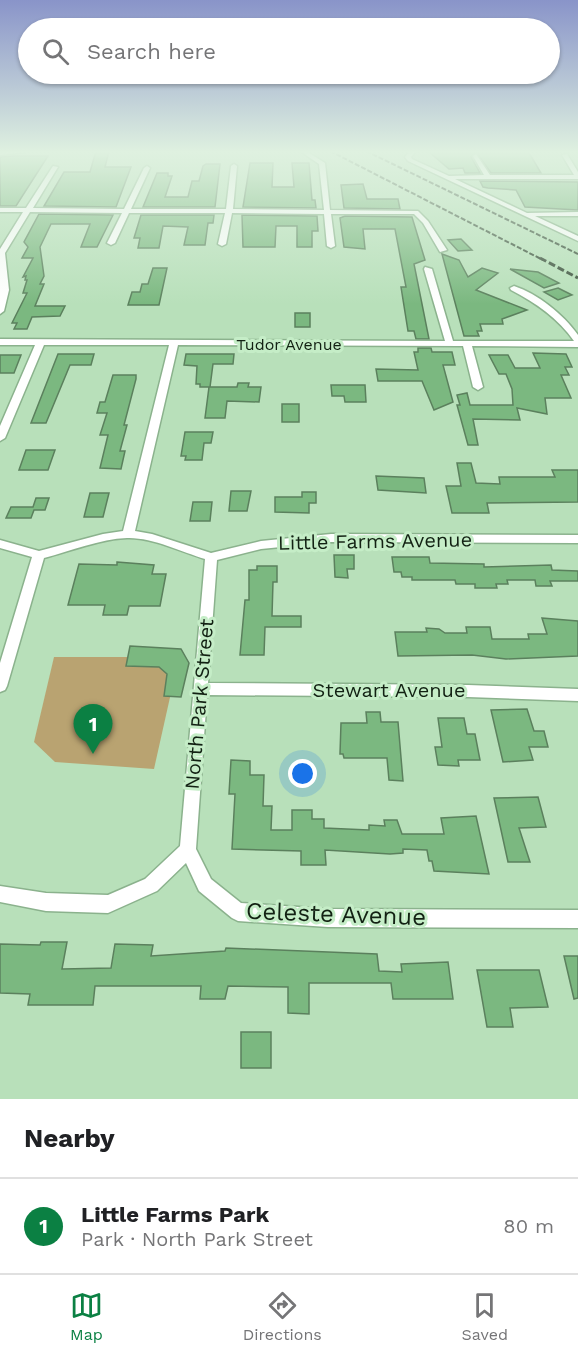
<!DOCTYPE html>
<html lang="en">
<head>
<meta charset="utf-8">
<style>
	:root { --surface:#fff; --page:#f6f6f6; --text:#202124; --muted:#757577; --line:#e0e0e0; --accent:#0b8043 }
	body { margin:0; font-family:"Work Sans",sans-serif; background:var(--page); color:var(--text) }
	.you { position:absolute; left:303px; top:774px; width:21px; height:21px; margin:-15px; border:4px solid #fff; border-radius:50%; background:#1a73e8; box-shadow:0 0 0 9px #1a73e833 }
	.badge { display:grid; place-items:center; width:39px; height:39px; border-radius:50%; background:var(--accent); color:#fff; font-size:20px; font-weight:700 }
	.pin { position:absolute; translate:-50% -50px; filter:drop-shadow(0 2px 3px #0008) }
	.pin::after { content:''; position:absolute; top:32px; width:21px; height:18px; background:inherit; clip-path:polygon(0 0,100% 0,50% 100%) }
	.list { margin:0; padding:0; list-style:none }
	h2 { display:flex; justify-content:space-between; align-items:center; height:78px; margin:0; padding:0 24px; font-size:26px }
	h2 small { font-size:20px; font-weight:400; color:var(--muted) }
	.list li { display:grid; grid-template-columns:39px 1fr auto; gap:18px; align-items:center; box-sizing:border-box; height:96px; padding:0 24px; border-top:2px solid var(--line) }
	.list b { display:block; font-size:22px; white-space:nowrap }
	.list p { margin:0; font-size:20px; white-space:nowrap; color:var(--muted) }
	.list em { font-size:20px; font-style:normal; color:var(--muted) }
	.icon { flex:none; width:33px; height:33px; fill:none; stroke:currentColor; stroke-width:2; stroke-linecap:round; stroke-linejoin:round }
	.map { position:relative; flex:none; width:578px; height:1099px; overflow:hidden }
	.search { position:absolute; background:var(--surface); box-shadow:0 2px 4px #0004; left:18px; right:18px; top:18px; height:66px; display:flex; align-items:center; gap:15px; box-sizing:border-box; padding:0 21px; border-radius:33px; color:var(--muted); font-size:22px }
	.sheet { height:174px; background:var(--surface) }
	nav { display:flex; justify-content:space-around; align-items:center; box-sizing:border-box; height:84px; border-top:2px solid var(--line); background:var(--surface); font-size:16px; color:var(--muted) }
	nav a { display:grid; justify-items:center; gap:3px }
	nav .on { color:var(--accent) }
	.map>svg:first-child { display:block }
</style>
</head>
<body>
<div class="map">
<svg width="578" height="1099" viewBox="0 0 578 1099">
	<rect width="100%" height="100%" fill="#b8e0ba"/>
	<!-- green -->
	<path fill="#b9a371" d="M 54,657 L 169,657 L 177,666 L 154,769 L 55,762 L 34,742 Z"/>
	<!-- building -->
	<g fill="#7bb880" stroke="#5b805d" stroke-width="1.5">
		<path d="M 96,151 L 109,151 L 105,167 L 131,167 L 116,207 L 44,206 L 64,172 L 90,172 Z"/>
		<path d="M 428,151 L 528,151 L 541,173 L 491,173 L 476,152 L 471,157 L 480,173 L 465,173 L 463,168 L 449,169 Z"/>
		<path d="M 14,156 L 48,156 L 16,206 L 0,206 L 0,157 Z"/>
		<path d="M 250,163 L 273,163 L 272,187 L 294,187 L 292,163 L 309,163 L 312,200 L 315,200 L 316,208 L 243,207 Z"/>
		<path d="M 206,164 L 220,164 L 215,207 L 143,207 L 157,173 L 168,173 L 168,176 L 172,176 L 165,197 L 188,197 L 192,181 L 199,181 L 203,166 Z"/>
		<path d="M 480,181 L 578,182 L 578,210 L 525,207 L 516,190 L 488,188 L 483,187 Z"/>
		<path d="M 363,184 L 367,199 L 398,199 L 400,209 L 344,208 L 341,185 Z"/>
		<path d="M 39,214 L 113,215 L 97,247 L 81,247 L 90,224 L 51,224 L 40,247 L 44,276 L 40,284 L 44,284 L 35,306 L 65,306 L 60,316 L 32,317 L 27,329 L 14,329 L 17,323 L 12,323 L 27,293 L 23,293 L 27,280 L 25,280 L 26,276 L 23,277 L 33,258 L 22,258 L 28,247 L 24,242 Z"/>
		<path d="M 141,215 L 214,215 L 213,223 L 208,223 L 205,245 L 184,245 L 188,227 L 163,226 L 159,248 L 138,248 L 140,238 L 134,238 Z"/>
		<path d="M 242,215 L 317,216 L 318,231 L 312,231 L 312,247 L 297,247 L 297,226 L 276,226 L 275,247 L 243,247 Z"/>
		<path d="M 345,216 L 412,217 L 425,260 L 414,264 L 429,339 L 416,339 L 414,331 L 408,331 L 401,287 L 406,287 L 395,229 L 363,229 L 365,249 L 344,247 L 340,218 Z"/>
		<path d="M 461,239 L 472,250 L 458,251 L 448,240 Z"/>
		<path d="M 442,254 L 459,260 L 468,277 L 482,268 L 498,273 L 476,290 L 527,310 L 502,319 L 503,324 L 480,324 L 482,331 L 477,331 L 479,336 L 464,336 Z"/>
		<path d="M 153,268 L 167,268 L 159,305 L 128,305 L 132,292 L 140,292 L 142,284 L 148,284 Z"/>
		<path d="M 510,269 L 538,272 L 559,283 L 544,288 Z"/>
		<path d="M 558,288 L 572,295 L 558,300 L 544,292 Z"/>
		<rect x="295" y="313" width="15" height="14"/>
		<path d="M 418,348 L 431,348 L 432,352 L 452,352 L 455,365 L 443,365 L 453,402 L 434,410 L 422,381 L 378,381 L 376,369 L 418,370 L 414,352 L 418,352 Z"/>
		<path d="M 533,353 L 566,354 L 572,367 L 565,367 L 569,375 L 561,375 L 571,398 L 545,398 L 547,414 L 517,408 L 520,420 L 473,419 L 478,445 L 468,445 L 457,405 L 460,405 L 457,395 L 467,393 L 470,405 L 513,405 L 512,389 L 506,374 L 499,374 L 489,355 L 508,355 L 515,368 L 540,368 Z"/>
		<path d="M 58,354 L 94,354 L 91,365 L 70,365 L 46,423 L 31,423 Z"/>
		<path d="M 186,354 L 234,354 L 233,364 L 213,364 L 210,387 L 237,387 L 238,383 L 249,383 L 248,387 L 261,387 L 259,402 L 227,401 L 225,418 L 205,418 L 209,387 L 200,387 L 200,384 L 196,384 L 197,366 L 184,365 Z"/>
		<path d="M 0,355 L 21,355 L 14,373 L 0,373 Z"/>
		<path d="M 113,375 L 136,375 L 136,379 L 124,425 L 127,425 L 120,451 L 125,451 L 121,469 L 100,468 L 108,435 L 100,435 L 107,413 L 97,413 L 100,402 L 105,402 Z"/>
		<path d="M 331,385 L 365,385 L 366,402 L 345,402 L 344,396 L 332,396 Z"/>
		<rect x="282" y="404" width="17" height="18"/>
		<path d="M 185,432 L 213,432 L 211,443 L 204,443 L 202,460 L 185,460 L 186,456 L 181,456 Z"/>
		<path d="M 26,450 L 55,450 L 48,470 L 19,470 Z"/>
		<path d="M 457,463 L 471,463 L 476,483 L 500,484 L 499,477 L 555,477 L 552,470 L 578,470 L 578,502 L 487,503 L 489,513 L 452,513 L 446,486 L 461,486 Z"/>
		<path d="M 376,476 L 424,478 L 426,493 L 378,490 Z"/>
		<path d="M 231,491 L 251,491 L 247,511 L 229,511 Z"/>
		<path d="M 302,492 L 316,492 L 316,503 L 309,503 L 309,513 L 275,512 L 275,497 L 302,497 Z"/>
		<path d="M 90,493 L 109,493 L 103,517 L 84,517 Z"/>
		<path d="M 36,498 L 49,498 L 45,510 L 34,510 L 31,518 L 6,518 L 11,507 L 33,507 Z"/>
		<path d="M 193,502 L 212,502 L 210,521 L 190,521 Z"/>
		<path d="M 334,555 L 354,555 L 354,569 L 347,569 L 348,578 L 335,577 Z"/>
		<path d="M 392,557 L 429,557 L 430,563 L 484,564 L 484,567 L 551,565 L 552,570 L 578,571 L 578,581 L 550,581 L 552,586 L 536,586 L 535,580 L 507,580 L 508,584 L 496,584 L 497,588 L 475,588 L 475,584 L 456,584 L 455,580 L 412,580 L 412,577 L 402,577 L 401,572 L 394,572 Z"/>
		<path d="M 117,562 L 154,565 L 152,574 L 166,574 L 160,606 L 129,606 L 127,615 L 103,615 L 105,605 L 68,605 L 79,564 L 117,565 Z"/>
		<path d="M 257,566 L 277,566 L 277,582 L 273,582 L 272,616 L 301,616 L 301,627 L 265,627 L 264,655 L 240,655 L 245,600 L 249,600 L 249,570 L 257,570 Z"/>
		<path d="M 542,618 L 578,621 L 578,656 L 506,659 L 472,655 L 398,656 L 395,632 L 427,632 L 426,628 L 439,629 L 445,633 L 467,633 L 466,627 L 490,627 L 492,639 L 529,639 L 528,634 L 547,634 Z"/>
		<path d="M 130,646 L 181,649 L 189,663 L 181,697 L 164,696 L 167,674 L 159,667 L 126,666 Z"/>
		<path d="M 527,709 L 534,731 L 544,731 L 548,747 L 529,747 L 533,760 L 503,762 L 491,710 Z"/>
		<path d="M 366,712 L 380,712 L 381,722 L 398,722 L 403,781 L 389,780 L 387,758 L 344,758 L 343,754 L 340,754 L 341,723 L 367,723 Z"/>
		<path d="M 438,718 L 464,718 L 467,734 L 475,734 L 480,760 L 458,760 L 459,766 L 438,765 L 435,747 L 442,747 Z"/>
		<path d="M 231,760 L 250,761 L 250,775 L 264,775 L 263,806 L 272,806 L 271,830 L 292,830 L 292,810 L 312,810 L 312,819 L 324,819 L 324,828 L 369,830 L 369,825 L 385,826 L 384,820 L 397,820 L 402,834 L 444,834 L 441,818 L 476,816 L 489,874 L 434,871 L 432,861 L 429,861 L 427,850 L 403,849 L 403,853 L 390,854 L 325,850 L 326,865 L 301,865 L 301,851 L 232,849 L 235,794 L 229,794 Z"/>
		<path d="M 538,797 L 546,827 L 519,828 L 530,862 L 508,862 L 494,798 Z"/>
		<path d="M 41,942 L 67,942 L 62,969 L 111,968 L 115,944 L 153,945 L 151,956 L 225,951 L 226,948 L 377,954 L 379,971 L 402,972 L 401,964 L 448,962 L 453,999 L 393,999 L 391,983 L 309,983 L 309,1014 L 288,1013 L 288,987 L 228,986 L 225,999 L 200,999 L 201,986 L 95,986 L 93,1005 L 28,1005 L 30,994 L 0,993 L 0,944 L 40,945 Z"/>
		<path d="M 564,956 L 578,956 L 578,998 L 574,999 Z"/>
		<path d="M 477,970 L 539,970 L 548,1007 L 510,1008 L 513,1027 L 487,1027 Z"/>
		<rect x="241" y="1032" width="30" height="36"/>
	</g>
	<g fill="none" stroke-linecap="round" stroke-linejoin="round">
		<!-- street casing -->
		<g stroke="#8bb28d" stroke-width="3">
			<g id="street">
				<path d="M 0,151 L 23,151 L 25,152 L 0,155 Z"/>
				<path d="M 300,151 L 306,151 L 325,163 L 330,210 L 418,211 L 428,221 L 447,250 L 440,252 L 423,223 L 414,214 L 331,214 L 335,246 L 331,248 L 327,246 L 324,214 L 232,213 L 226,244 L 222,246 L 218,244 L 225,213 L 129,213 L 115,243 L 111,245 L 107,243 L 122,213 L 30,212 L 5,253 L 9,290 L 4,311 L 0,314 L 0,249 L 23,212 L 0,212 L 0,208 L 26,208 L 53,166 L 58,167 L 33,208 L 124,209 L 144,168 L 147,166 L 150,168 L 131,209 L 226,209 L 231,166 L 234,164 L 237,166 L 233,209 L 324,210 L 319,164 Z"/>
				<path d="M 410,151 L 416,151 L 411,157 L 412,159 L 449,176 L 484,175 L 473,156 L 476,154 L 490,175 L 574,175 L 562,155 L 567,154 L 578,172 L 578,179 L 455,179 L 527,213 L 578,212 L 578,216 L 535,216 L 578,236 L 578,241 L 408,161 L 405,157 Z"/>
				<path d="M 425,267 L 432,269 L 453,341 L 574,341 C 558,318 536,303 511,290 L 510,288 L 514,286 C 538,294 563,314 578,335 L 578,347 L 472,346 L 483,387 L 478,390 L 473,387 L 463,346 L 178,345 L 135,531 L 152,534 L 211,553 L 261,541 L 331,534 L 578,535 L 578,543 L 331,542 L 261,549 L 217,560 L 208,683 L 468,685 L 578,689 L 578,701 L 468,697 L 207,695 L 196,849 L 211,879 L 241,903 L 328,909 L 578,910 L 578,928 L 328,927 L 238,921 L 232,918 L 199,891 L 186,863 L 157,891 L 108,913 L 46,911 L 0,902 L 0,886 L 46,893 L 108,895 L 145,879 L 180,846 L 205,559 C 182,552 151,537 127,538 C 100,539 71,551 44,558 L 7,686 L 5,690 L 0,692 L 0,663 L 32,557 L 0,548 L 0,540 L 39,551 L 103,534 L 123,531 L 169,345 L 44,345 L 5,438 L 0,441 L 0,426 L 35,345 L 0,345 L 0,339 L 445,341 L 424,269 Z"/>
			</g>
		</g>
		<!-- street -->
		<use href="#street" fill="#fff" fill-rule="evenodd"/>
		<!-- rail-far1 -->
		<g stroke="#3b503c" stroke-width="2" stroke-dasharray="5 2" stroke-linecap="butt">
			<path d="M 330,151 L 543,260"/>
			<path d="M 366,151 L 578,254"/>
		</g>
		<!-- rail -->
		<path stroke="#3b503c" stroke-width="3" stroke-dasharray="7 3" stroke-linecap="butt" d="M 540,258 L 578,278"/>
	</g>
	<!-- sky -->
	<linearGradient id="sky" x2="0" y2="1"><stop stop-color="#8994c9"/><stop offset="0.5" stop-color="#dff1e0"/><stop offset="1" stop-color="#dff1e0" stop-opacity="0"/></linearGradient>
	<rect width="578" height="304" fill="url(#sky)"/>
	<g text-anchor="middle" stroke-width="6" stroke-linejoin="round" paint-order="stroke">
		<!-- far-street labels -->
		<g font-size="16" fill="#122113" stroke="#c5edc7">
			<text x="289" y="350">Tudor Avenue</text>
		</g>
		<!-- street labels -->
		<g font-size="20" fill="#122113" stroke="#c5edc7">
			<text transform="translate(375 541) rotate(-1)" y="7">Little Farms Avenue</text>
			<text x="389" y="697">Stewart Avenue</text>
			<text transform="translate(199 704) rotate(-85)" y="7">North Park Street</text>
		</g>
		<!-- near-street labels -->
		<g font-size="24" fill="#122113" stroke="#c5edc7">
			<text transform="translate(336 914) rotate(2)" y="8">Celeste Avenue</text>
		</g>
	</g>
</svg>
<div class="you"></div>
<div class="pin badge" style="left:93px;top:754px">1</div>
<div class="search"><svg class="icon" aria-label="search" viewBox="0 0 24 24"><circle cx="10" cy="10" r="6"/><path d="M15 15l6 6"/></svg>Search here</div>
</div>
<section class="sheet">
<h2>Nearby<small></small></h2>
<ul class="list">
<li><span class="badge">1</span><div><b>Little Farms Park</b><p>Park · North Park Street</p></div><em>80 m</em></li>
</ul>
</section>
<nav>
<a class="on"><svg class="icon" aria-label="map" viewBox="0 0 24 24"><path d="M3 6l6-2 6 2 6-2v14l-6 2-6-2-6 2zM9 4v14M15 6v14"/></svg>Map</a>
<a><svg class="icon" aria-label="directions" viewBox="0 0 24 24"><path d="M12 3l9 9-9 9-9-9zM9 14v-3h6M13 9l2 2-2 2"/></svg>Directions</a>
<a><svg class="icon" aria-label="saved" viewBox="0 0 24 24"><path d="M7 4h10v16l-5-4-5 4z"/></svg>Saved</a>
</nav>
</body>
</html>
